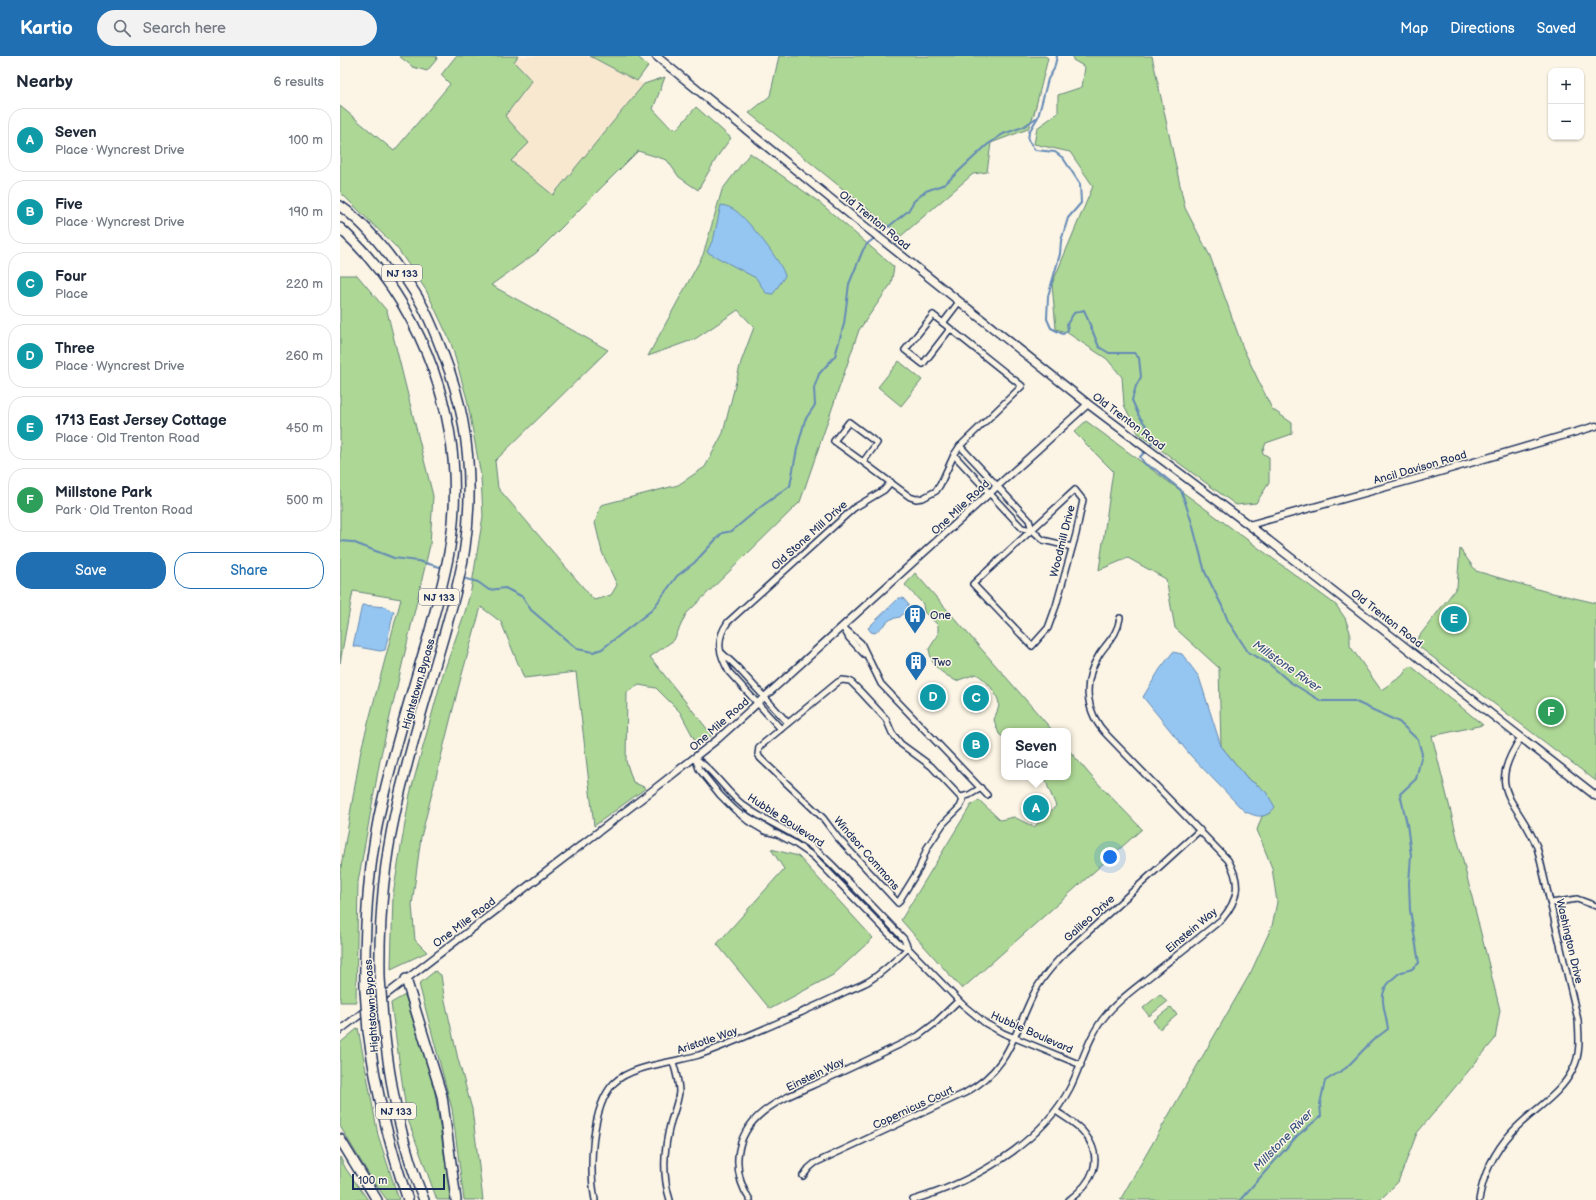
<!DOCTYPE html>
<html lang="en">
<head>
<meta charset="utf-8">
<style>
	:root { --surface:#fff; --page:#f2f2f3; --text:#1f2937; --muted:#747a83; --line:#e0e1e3; --accent:#1f6fb2 }
	body { margin:0; font-family:"Balsamiq Sans",sans-serif; background:var(--page); color:var(--text) }
	.controls { position:absolute; right:12px; top:12px; display:grid; overflow:hidden; border-radius:8px; box-shadow:0 1px 3px #0004 }
	.controls button { width:36px; height:36px; display:grid; place-items:center; padding:0; border:0; border-bottom:1px solid var(--line); background:var(--surface); color:var(--text); font:20px sans-serif }
	.scale { position:absolute; left:12px; bottom:10px; width:93px; box-sizing:border-box; padding-left:4px; border:2px solid #1b2f5e; border-top:0; font-size:11px; line-height:14px; white-space:nowrap; color:#1b2f5e; -webkit-text-stroke:3px #fcf5e5; paint-order:stroke }
	.you { position:absolute; left:770px; top:801px; width:14px; height:14px; margin:-10px; border:3px solid #fff; border-radius:50%; background:#1a73e8; box-shadow:0 0 0 6px #1a73e833 }
	.badge { display:grid; place-items:center; width:26px; height:26px; border-radius:50%; background:var(--accent); color:#fff; font-size:13px; font-weight:700 }
	.pin { position:absolute; translate:-50% -50%; border:2px solid #fff; box-shadow:0 1px 4px #0006 }
	.popup { position:absolute; left:661px; top:672px; width:70px; height:52px; box-sizing:border-box; display:grid; place-content:center; border-radius:8px; background:var(--surface); filter:drop-shadow(0 1px 3px #0005); font-size:13px; white-space:nowrap; color:var(--muted) }
	.popup b { font-size:15px; color:var(--text) }
	.popup::after { content:''; position:absolute; left:50%; top:100%; margin-left:-8px; border:8px solid transparent; border-top-color:var(--surface) }
	.list { margin:0; padding:0; list-style:none }
	h2 { display:flex; justify-content:space-between; align-items:center; height:52px; margin:0; padding:0 16px; font-size:17px }
	h2 small { font-size:13px; font-weight:400; color:var(--muted) }
	.list li { display:grid; grid-template-columns:26px 1fr auto; gap:12px; align-items:center; box-sizing:border-box; height:64px; margin:0 8px 8px; padding:0 8px; border:1px solid var(--line); border-radius:16px }
	.list b { display:block; font-size:15px; white-space:nowrap }
	.list p { margin:0; font-size:13px; white-space:nowrap; color:var(--muted) }
	.list em { font-size:13px; font-style:normal; color:var(--muted) }
	.actions { display:flex; gap:8px; padding:12px 16px }
	.actions a { flex:1; padding:9px 0; border:1px solid var(--accent); border-radius:16px; text-align:center; font-size:14px; color:var(--accent) }
	.actions .main { background:var(--accent); color:#fff }
	.icon { flex:none; width:22px; height:22px; fill:none; stroke:currentColor; stroke-width:2; stroke-linecap:round; stroke-linejoin:round }
	.map { position:relative; flex:none; width:1256px; height:1144px; overflow:hidden }
	header { display:flex; align-items:center; gap:24px; box-sizing:border-box; height:56px; padding:0 20px; background:var(--accent); color:#fff }
	header strong { font-size:19px }
	nav { display:flex; gap:22px; margin-inline-start:auto; font-size:14px }
	.search { width:280px; height:36px; background:var(--page); display:flex; align-items:center; gap:10px; box-sizing:border-box; padding:0 14px; border-radius:22px; color:var(--muted); font-size:15px }
	main { display:flex }
	aside { flex:1; background:var(--surface) }
	.map>svg:first-child { display:block }
</style>
</head>
<body>
<header>
<strong>Kartio</strong>
<div class="search"><svg class="icon" aria-label="search" viewBox="0 0 24 24"><circle cx="10" cy="10" r="6"/><path d="M15 15l6 6"/></svg>Search here</div>
<nav><a>Map</a><a>Directions</a><a>Saved</a></nav>
</header>
<main>
<aside>
<h2>Nearby<small>6 results</small></h2>
<ul class="list">
<li><span class="badge" style="background:#0f9aa8">A</span><div><b>Seven</b><p>Place · Wyncrest Drive</p></div><em>100 m</em></li>
<li><span class="badge" style="background:#0f9aa8">B</span><div><b>Five</b><p>Place · Wyncrest Drive</p></div><em>190 m</em></li>
<li><span class="badge" style="background:#0f9aa8">C</span><div><b>Four</b><p>Place</p></div><em>220 m</em></li>
<li><span class="badge" style="background:#0f9aa8">D</span><div><b>Three</b><p>Place · Wyncrest Drive</p></div><em>260 m</em></li>
<li><span class="badge" style="background:#0f9aa8">E</span><div><b>1713 East Jersey Cottage</b><p>Place · Old Trenton Road</p></div><em>450 m</em></li>
<li><span class="badge" style="background:#2e9e5b">F</span><div><b>Millstone Park</b><p>Park · Old Trenton Road</p></div><em>500 m</em></li>
</ul>
<div class="actions"><a class="main">Save</a><a>Share</a></div>
</aside>
<div class="map">
<svg width="1256" height="1144" viewBox="0 0 1256 1144">
	<rect width="100%" height="100%" fill="#fcf5e5"/>
	<filter id="ink" filterUnits="userSpaceOnUse"><feTurbulence type="fractalNoise" baseFrequency=".025" numOctaves="2"/><feDisplacementMap in="SourceGraphic" scale="8" xChannelSelector="R" yChannelSelector="G"/><feConvolveMatrix kernelMatrix="1 2 1 2 8 2 1 2 1" color-interpolation-filters="sRGB"/></filter>
	<g filter="url(#ink)">
		<!-- built -->
		<path fill="#f8e8d0" d="M 178,0 L 250,0 L 304,28 L 213,139 L 171,105 L 173,70 L 165,60 L 192,25 L 174,6 Z"/>
		<!-- green -->
		<g fill="#add795" stroke="#64837a">
			<path d="M 59,0 L 96,0 L 97,3 L 87,15 L 73,11 Z"/>
			<path d="M 116,0 L 178,0 L 174,6 L 192,25 L 165,60 L 189,87 L 171,105 L 213,139 L 304,28 L 325,21 L 313,53 L 330,71 L 337,73 L 356,51 L 391,82 L 379,98 L 358,134 L 339,121 L 327,104 L 298,95 L 196,197 L 151,229 L 268,294 L 155,405 L 158,432 L 254,544 L 271,539 L 277,529 L 262,496 L 255,467 L 261,449 L 338,429 L 365,411 L 383,377 L 401,306 L 414,271 L 398,254 L 355,283 L 308,300 L 363,199 L 382,134 L 410,97 L 479,146 L 554,211 L 551,228 L 519,274 L 460,446 L 346,558 L 334,584 L 310,601 L 372,679 L 358,690 L 340,656 L 316,632 L 299,629 L 287,636 L 286,705 L 293,726 L 306,732 L 254,770 L 236,616 L 184,622 L 161,566 L 141,551 L 119,629 L 81,781 L 72,849 L 75,884 L 87,896 L 51,913 L 53,838 L 70,738 L 103,618 L 125,556 L 131,534 L 143,460 L 141,420 L 127,343 L 111,287 L 86,234 L 57,192 L 0,136 L 0,50 L 54,95 L 110,28 L 101,19 Z"/>
			<path d="M 250,0 L 297,0 L 308,10 L 297,25 Z"/>
			<path d="M 439,0 L 705,0 L 708,2 L 694,58 L 688,73 L 651,87 L 647,116 L 633,118 L 561,180 L 409,57 L 430,40 Z"/>
			<path d="M 733,0 L 812,0 L 845,152 L 870,200 L 903,292 L 932,353 L 952,367 L 952,378 L 926,387 L 922,397 L 929,401 L 929,427 L 916,447 L 896,449 L 798,377 L 784,349 L 782,321 L 767,303 L 726,276 L 716,273 L 712,228 L 753,130 L 730,96 L 694,88 L 697,72 L 718,57 L 718,39 L 742,31 L 745,11 L 733,4 Z"/>
			<path d="M 0,219 L 17,219 L 47,255 L 93,440 L 90,489 L 41,699 L 18,826 L 16,946 L 0,946 L 0,817 L 21,694 L 61,543 L 13,535 L 0,607 Z"/>
			<path d="M 559,305 L 582,324 L 561,350 L 538,331 Z"/>
			<path d="M 746,365 L 996,549 L 1005,562 L 1010,576 L 1010,590 L 1041,634 L 1062,620 L 1067,613 L 1071,610 L 1143,669 L 1092,680 L 1160,954 L 1155,983 L 1077,1077 L 1058,1126 L 1040,1144 L 780,1144 L 911,916 L 932,870 L 937,846 L 932,812 L 917,774 L 922,760 L 930,757 L 919,730 L 908,723 L 881,690 L 879,612 L 835,572 L 826,523 L 788,502 L 759,514 L 773,415 L 734,376 Z"/>
			<path d="M 1120,493 L 1136,515 L 1204,535 L 1256,547 L 1256,725 L 1074,587 L 1117,531 Z"/>
			<path d="M 575,517 L 713,675 L 664,675 L 664,682 L 659,678 L 654,664 C 655,659 659,653 659,648 C 658,638 645,622 636,618 L 616,625 C 600,615 592,612 589,593 L 598,579 L 598,569 L 584,556 L 583,548 L 565,529 Z"/>
			<path d="M 728,693 L 751,720 L 802,773 L 622,933 L 561,864 L 631,749 L 639,744 L 660,764 L 674,761 L 694,771 L 716,750 L 708,731 L 705,721 L 728,721 Z"/>
			<path d="M 431,793 L 458,800 L 533,882 L 493,919 L 430,953 L 377,888 L 444,813 Z"/>
			<path d="M 95,915 L 101,919 L 104,940 L 118,1003 L 132,1053 L 143,1144 L 124,1144 L 112,1053 L 79,928 Z"/>
			<path d="M 820,938 L 827,946 L 809,960 L 803,952 Z"/>
			<path d="M 65,939 L 94,1030 L 111,1144 L 97,1144 L 67,1061 L 51,947 Z"/>
			<path d="M 831,951 L 837,959 L 820,973 L 813,965 Z"/>
			<path d="M 18,972 L 38,1079 L 59,1144 L 47,1144 L 31,1122 L 0,1070 L 0,987 Z"/>
			<path d="M 0,1101 L 6,1113 L 28,1144 L 0,1144 Z"/>
		</g>
		<!-- water -->
		<g fill="#95c6f1" stroke="#648ab6">
			<path d="M 381,149 C 387,150 392,152 396,155 C 408,164 442,206 445,220 L 433,238 L 426,237 L 416,222 L 367,196 L 374,181 Z"/>
			<path d="M 559,542 L 563,542 L 568,548 L 568,553 L 560,561 L 551,563 L 546,567 L 535,577 L 531,576 L 528,572 L 531,569 Z"/>
			<path d="M 22,549 L 46,551 L 49,554 L 54,555 L 45,594 L 40,595 L 13,590 Z"/>
			<path d="M 833,596 L 842,598 L 859,621 L 881,690 L 908,723 L 919,730 L 926,736 L 935,751 C 925,764 917,761 904,755 L 851,700 L 803,641 L 820,613 Z"/>
		</g>
		<g fill="none" stroke-linecap="round" stroke-linejoin="round">
			<!-- stream -->
			<g stroke="#648ab6" stroke-width="2">
				<path d="M 717,0 L 714,13 L 708,23 L 698,61 L 689,76 L 688,84 L 695,94 L 715,96 L 723,102 L 740,128 L 741,147 L 728,162 L 721,185 L 720,198 L 708,240 L 707,263 L 711,272 L 723,278 L 728,274 L 727,268 L 734,257 L 744,254 L 759,291 L 769,297 L 794,297 L 799,302 L 801,321 L 796,330 L 792,344 L 799,360 L 816,383 L 800,401 L 805,408 L 816,414 L 841,434 L 852,467 L 865,516 L 882,550 L 888,565 L 908,596 L 928,607 L 950,626 L 981,645 L 1014,645 L 1059,666 L 1078,684 L 1082,698 L 1076,723 L 1060,738 L 1067,768 L 1071,799 L 1069,827 L 1070,854 L 1079,907 C 1077,909 1074,911 1072,913 C 1067,915 1061,915 1057,919 C 1034,937 1045,949 1048,973 L 1032,985 L 1006,1012 L 985,1025 L 980,1048 L 981,1060 L 957,1080 L 900,1144"/>
				<path d="M 0,485 L 12,486 L 54,502 L 78,505 L 100,511"/>
				<path d="M 126,523 L 138,526 L 149,534 L 165,532 L 183,541 L 191,554 L 237,593 L 253,596 L 262,593 L 312,554 L 337,520 L 354,507 L 382,477 L 392,475 L 422,450 L 450,430 L 457,393 L 465,364 L 475,349 L 474,332 L 479,318 L 495,300 L 504,268 L 509,228 L 523,194 L 527,188 L 568,155 L 574,145 L 586,135 L 605,128 L 647,89 L 663,78 L 683,71 L 696,62"/>
			</g>
			<!-- minor casing -->
			<g stroke="#1b2f5e" stroke-width="8">
				<g id="minor">
					<path d="M 603,267 L 619,246"/>
					<path d="M 620,390 L 689,464 L 692,474"/>
					<path d="M 614,399 L 682,472 L 692,474 L 703,484 L 732,491"/>
					<path d="M 523,406 L 494,385 L 509,366 L 537,387 L 523,406 L 570,441 L 576,443 L 583,442 L 596,435 L 600,429 L 614,399 L 620,390 L 682,330 L 593,259 L 565,294 L 583,308 L 610,273"/>
					<path d="M 735,434 L 743,444 L 736,478 L 716,550 L 708,572 L 692,590 L 633,528 Z"/>
					<path d="M 503,571 L 521,587 L 541,628 L 647,739"/>
					<path d="M 504,573 L 509,582 L 524,598"/>
					<path d="M 382,597 L 397,611 L 448,667"/>
					<path d="M 502,624 L 510,625 L 521,636 L 546,663 L 552,677 L 561,688 L 591,710 L 623,744 L 620,751 L 603,768 L 587,792 L 579,813 L 558,847 L 498,782 L 483,762 L 420,702 L 418,698 L 419,691 L 498,626 Z"/>
					<path d="M 441,673 L 389,616 C 379,598 375,584 388,566 L 514,452 L 544,434 L 551,426"/>
					<path d="M 355,702 L 359,713 L 380,739 L 394,753 L 408,765 L 425,775 L 437,778 L 454,787 L 473,800 L 559,888 L 568,892 L 623,949 L 645,967 L 663,977 L 741,1009"/>
					<path d="M 355,702 C 374,714 385,735 403,749 C 424,765 450,774 471,790 C 486,801 498,815 511,828 C 529,846 547,865 564,883 L 568,892"/>
					<path d="M 621,741 L 629,739 L 641,732"/>
					<path d="M 405,759 L 432,775"/>
					<path d="M 1211,847 L 1237,843 L 1256,850"/>
					<path d="M 716,1055 C 725,1062 738,1068 745,1078 C 765,1104 752,1127 729,1144"/>
					<path d="M 463,1120 L 469,1112 L 475,1107 L 625,1037 C 669,1013 673,980 693,939 C 701,922 713,909 726,896 L 860,774"/>
					<path d="M 255,1144 C 249,1113 251,1051 274,1027 C 292,1009 333,1007 359,999 C 393,987 426,972 460,957 C 475,950 491,943 507,935 C 514,932 522,929 529,925 C 543,916 556,904 568,892"/>
					<path d="M 330,1144 C 322,1119 324,1091 331,1065 C 334,1056 338,1046 339,1036 C 339,1026 336,1016 333,1006"/>
					<path d="M 410,1144 C 401,1131 397,1117 398,1101 C 402,1053 453,1039 489,1022 C 519,1008 549,994 578,980 L 594,968 L 618,945"/>
					<path d="M 573,1144 C 631,1127 701,1088 730,1032 C 742,1008 748,980 766,959 C 779,943 797,931 813,918 C 837,899 860,881 882,863 C 899,843 901,826 888,804 L 767,679 C 745,656 742,626 759,599 C 768,585 777,580 780,562"/>
					<path d="M 1139,1144 C 1143,1118 1154,1096 1172,1076 C 1192,1054 1220,1040 1233,1013 C 1241,998 1239,980 1238,964 L 1197,791 C 1178,743 1144,736 1181,682"/>
				</g>
			</g>
			<!-- tertiary casing -->
			<g stroke="#1b2f5e" stroke-width="9">
				<g id="tertiary">
					<path d="M 909,469 L 1086,420 L 1256,370"/>
					<path d="M 0,974 L 313,734 L 378,683 L 748,348"/>
				</g>
			</g>
			<!-- secondary casing -->
			<g stroke="#1b2f5e" stroke-width="10">
				<path id="secondary" d="M 316,0 L 512,160 L 748,348 L 909,469 L 1256,740"/>
			</g>
			<!-- motorway casing -->
			<g stroke="#1b2f5e" stroke-width="12">
				<g id="motorway">
					<path d="M 0,150 C 27,168 55,206 73,234 C 87,255 95,277 104,300 C 128,361 134,427 125,491 C 121,521 112,550 104,579 C 87,638 68,698 55,758 C 43,812 39,867 40,922"/>
					<path d="M 0,172 C 85,250 127,370 111,484 C 107,516 97,547 89,578 C 73,632 56,687 43,742 C 28,805 24,869 25,934"/>
					<path d="M 66,923 L 102,1040 L 116,1144"/>
					<path d="M 43,963 C 49,1025 60,1086 84,1144"/>
					<path d="M 28,975 C 36,1035 48,1087 68,1144"/>
					<path d="M 0,1083 L 37,1144"/>
				</g>
			</g>
			<!-- minor -->
			<use href="#minor" stroke="#fcf5e5" stroke-width="5"/>
			<!-- tertiary -->
			<use href="#tertiary" stroke="#fcf5e5" stroke-width="6"/>
			<!-- secondary -->
			<use href="#secondary" stroke="#fcf5e5" stroke-width="7"/>
			<!-- motorway -->
			<use href="#motorway" stroke="#fcf5e5" stroke-width="9"/>
			<!-- motorway-bridge casing -->
			<g stroke="#1b2f5e" stroke-width="12" stroke-linecap="butt">
				<g id="motorway-bridge">
					<path d="M 40,922 L 43,963"/>
					<path d="M 25,934 L 28,975"/>
				</g>
			</g>
			<!-- motorway-bridge -->
			<use href="#motorway-bridge" stroke="#fcf5e5" stroke-width="9"/>
		</g>
	</g>
	<!-- icons -->
	<defs>
		<g id="building-pin" transform="scale(1.15)"><path d="M0 17L-7.5 6A9.5 9.5 0 1 1 7.5 6Z" fill="#1f6fb2" stroke="#fcf5e5"/><path d="M-4-6H4V6H1V3H-1V6H-4ZM-2.5-4.3h1.7v1.8h-1.7ZM.8-4.3h1.7v1.8H.8ZM-2.5-1h1.7V.8h-1.7ZM.8-1h1.7V.8H.8Z" fill="#fff"/></g>
	</defs>
	<g fill-rule="evenodd">
		<use href="#building-pin" x="575" y="559"/>
		<use href="#building-pin" x="576" y="606"/>
	</g>
	<g text-anchor="middle" stroke-width="3" stroke-linejoin="round" paint-order="stroke">
		<!-- shield labels -->
		<g fill="#fcf5e5" stroke="#5e6a86" stroke-width="1">
			<rect x="42" y="209" width="40" height="16" rx="3"/>
			<rect x="79" y="533" width="40" height="16" rx="3"/>
			<rect x="36" y="1047" width="40" height="16" rx="3"/>
		</g>
		<g font-size="10" font-weight="bold" fill="#1b2f5e">
			<text x="62" y="221">NJ 133</text>
			<text x="99" y="545">NJ 133</text>
			<text x="56" y="1059">NJ 133</text>
		</g>
		<!-- street labels -->
		<g font-size="11" fill="#1b2f5e" stroke="#fcf5e5">
			<text transform="translate(535 164) rotate(39)" y="4">Old Trenton Road</text>
			<text transform="translate(789 365) rotate(37)" y="4">Old Trenton Road</text>
			<text transform="translate(1080 411) rotate(-16)" y="4">Ancil Davison Road</text>
			<text transform="translate(620 451) rotate(-43)" y="4">One Mile Road</text>
			<text transform="translate(469 479) rotate(-42)" y="4">Old Stone Mill Drive</text>
			<text transform="translate(722 485) rotate(-76)" y="4">Woodmill Drive</text>
			<text transform="translate(1047 562) rotate(38)" y="4">Old Trenton Road</text>
			<text transform="translate(78 628) rotate(-74)" y="4">Hightstown Bypass</text>
			<text transform="translate(379 668) rotate(-41)" y="4">One Mile Road</text>
			<text transform="translate(446 764) rotate(33)" y="4">Hubble Boulevard</text>
			<text transform="translate(527 797) rotate(49)" y="4">Windsor Commons</text>
			<text transform="translate(749 862) rotate(-42)" y="4">Galileo Drive</text>
			<text transform="translate(124 866) rotate(-37)" y="4">One Mile Road</text>
			<text transform="translate(851 874) rotate(-40)" y="4">Einstein Way</text>
			<text transform="translate(1230 885) rotate(77)" y="4">Washington Drive</text>
			<text transform="translate(31 950) rotate(-94)" y="4">Hightstown Bypass</text>
			<text transform="translate(692 976) rotate(24)" y="4">Hubble Boulevard</text>
			<text transform="translate(367 984) rotate(-19)" y="4">Aristotle Way</text>
			<text transform="translate(475 1018) rotate(-26)" y="4">Einstein Way</text>
			<text transform="translate(573 1051) rotate(-25)" y="4">Copernicus Court</text>
		</g>
		<!-- poi labels -->
		<g font-size="11" fill="#1b2f5e" stroke="#fcf5e5" text-anchor="start">
			<text x="590" y="563">One</text>
			<text x="592" y="610">Two</text>
		</g>
		<!-- water labels -->
		<g font-size="12" font-style="italic" fill="#3a5583" stroke="#fcf5e5">
			<text transform="translate(947 610) rotate(35)" y="4">Millstone River</text>
			<text transform="translate(943 1084) rotate(-46)" y="4">Millstone River</text>
		</g>
	</g>
</svg>
<div class="controls">
<button>+</button>
<button>−</button>
</div>
<div class="scale">100 m</div>
<div class="you"></div>
<div class="pin badge" style="left:696px;top:752px;background:#0f9aa8">A</div>
<div class="popup"><b>Seven</b>Place</div>
<div class="pin badge" style="left:636px;top:689px;background:#0f9aa8">B</div>
<div class="pin badge" style="left:636px;top:642px;background:#0f9aa8">C</div>
<div class="pin badge" style="left:593px;top:641px;background:#0f9aa8">D</div>
<div class="pin badge" style="left:1114px;top:563px;background:#0f9aa8">E</div>
<div class="pin badge" style="left:1211px;top:656px;background:#2e9e5b">F</div>
</div>
</main>
</body>
</html>
